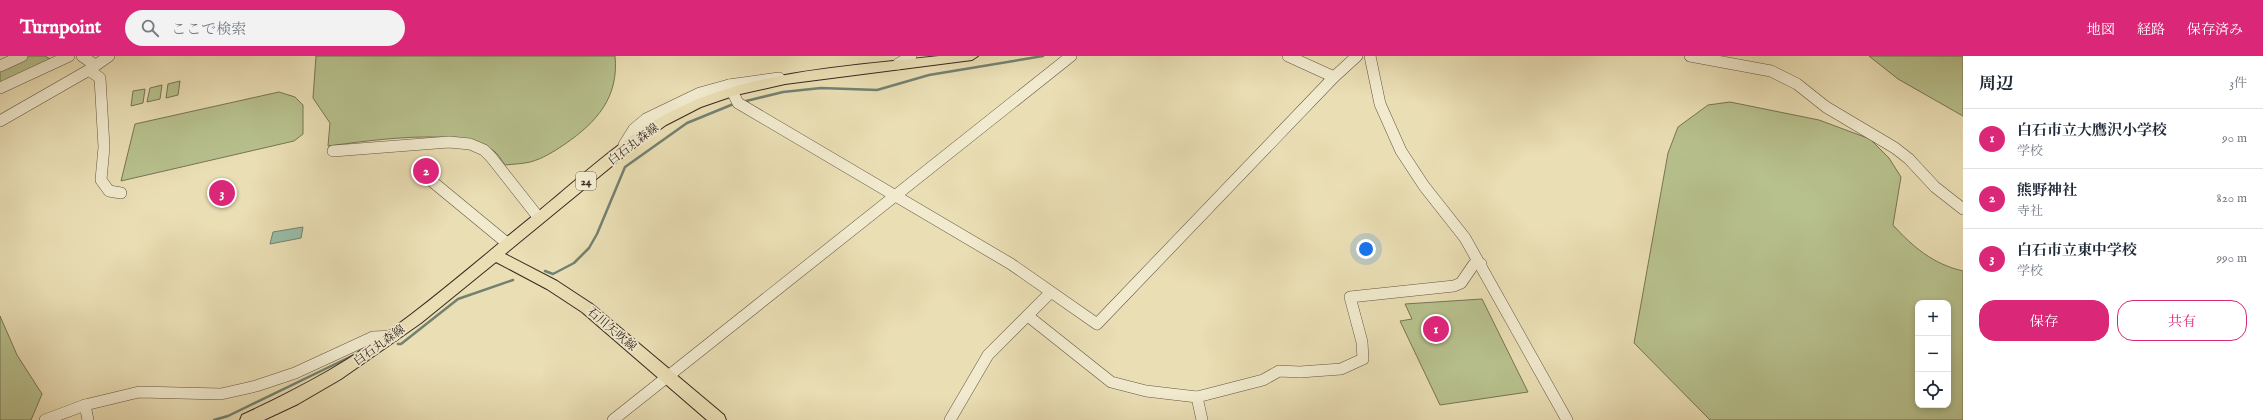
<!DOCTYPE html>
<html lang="ja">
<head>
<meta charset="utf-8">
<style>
	:root { --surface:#fff; --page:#f2f2f3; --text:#1f2937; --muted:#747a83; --line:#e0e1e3; --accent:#db2777 }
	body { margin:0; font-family:"IM FELL English","Noto Serif JP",serif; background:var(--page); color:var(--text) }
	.controls { position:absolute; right:12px; bottom:12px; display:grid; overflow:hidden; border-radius:8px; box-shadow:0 2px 6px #0003 }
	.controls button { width:36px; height:36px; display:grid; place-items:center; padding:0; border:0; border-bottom:1px solid var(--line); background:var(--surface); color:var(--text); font:20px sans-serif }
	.you { position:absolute; left:1366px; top:193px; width:14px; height:14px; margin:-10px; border:3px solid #fff; border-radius:50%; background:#1a73e8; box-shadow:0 0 0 6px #1a73e833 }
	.badge { display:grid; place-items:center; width:26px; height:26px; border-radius:50%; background:var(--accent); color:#fff; font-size:13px; font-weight:700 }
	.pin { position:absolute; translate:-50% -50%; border:2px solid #fff; box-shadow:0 1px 4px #0006 }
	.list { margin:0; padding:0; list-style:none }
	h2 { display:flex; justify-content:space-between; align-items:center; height:52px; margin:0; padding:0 16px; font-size:17px }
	h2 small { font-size:13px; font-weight:400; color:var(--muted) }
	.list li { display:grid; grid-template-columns:26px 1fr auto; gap:12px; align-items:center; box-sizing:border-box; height:60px; padding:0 16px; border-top:1px solid var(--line) }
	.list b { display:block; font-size:15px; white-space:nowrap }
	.list p { margin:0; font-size:13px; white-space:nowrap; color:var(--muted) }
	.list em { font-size:13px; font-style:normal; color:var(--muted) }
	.actions { display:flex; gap:8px; padding:12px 16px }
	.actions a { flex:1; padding:9px 0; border:1px solid var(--accent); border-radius:16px; text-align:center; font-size:14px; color:var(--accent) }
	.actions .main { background:var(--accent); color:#fff }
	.icon { flex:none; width:22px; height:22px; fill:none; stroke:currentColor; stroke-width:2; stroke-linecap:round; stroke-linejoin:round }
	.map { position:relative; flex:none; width:1963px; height:364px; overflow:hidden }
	header { display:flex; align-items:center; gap:24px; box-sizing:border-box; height:56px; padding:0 20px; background:var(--accent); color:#fff }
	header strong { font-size:19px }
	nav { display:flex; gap:22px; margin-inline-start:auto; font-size:14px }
	.search { width:280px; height:36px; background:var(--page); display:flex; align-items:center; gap:10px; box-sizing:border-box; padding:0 14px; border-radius:22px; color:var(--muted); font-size:15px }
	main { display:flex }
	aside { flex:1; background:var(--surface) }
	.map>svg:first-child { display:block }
</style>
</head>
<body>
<header>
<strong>Turnpoint</strong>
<div class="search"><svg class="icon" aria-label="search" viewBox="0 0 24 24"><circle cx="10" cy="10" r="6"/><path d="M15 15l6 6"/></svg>ここで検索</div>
<nav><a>地図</a><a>経路</a><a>保存済み</a></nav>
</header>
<main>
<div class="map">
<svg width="1963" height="364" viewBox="0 0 1963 364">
	<rect width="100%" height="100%" fill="#eadeb4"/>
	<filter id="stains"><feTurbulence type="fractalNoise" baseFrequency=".005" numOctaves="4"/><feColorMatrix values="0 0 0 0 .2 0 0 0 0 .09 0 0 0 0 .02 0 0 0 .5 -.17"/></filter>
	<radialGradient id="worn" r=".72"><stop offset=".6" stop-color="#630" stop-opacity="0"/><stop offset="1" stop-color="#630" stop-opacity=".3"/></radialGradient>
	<!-- green -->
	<g fill="#b7c18d" stroke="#777456" fill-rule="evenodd">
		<path d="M 25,0 L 45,0 L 53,5 L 0,31 L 0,12 Z"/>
		<path d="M 316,0 L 615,0 C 619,41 597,66 565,88 C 555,95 542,103 530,106 C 522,108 513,108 505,109 C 502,105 498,98 494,95 C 461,70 368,85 328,90 L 330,67 L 313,42 Z"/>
		<path d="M 1869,0 L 1963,0 L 1963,60 L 1898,23 Z"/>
		<path d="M 180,25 L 178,39 L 166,42 L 168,28 Z"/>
		<path d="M 162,29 L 160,43 L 147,46 L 150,32 Z"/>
		<path d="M 145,33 L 143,47 L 131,50 L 133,35 Z"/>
		<path d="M 279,36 L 295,41 L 303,49 L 303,78 L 294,85 L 121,125 L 135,68 Z"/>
		<path d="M 1730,46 L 1819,64 L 1870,83 L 1889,102 L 1901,121 L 1893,169 C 1913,191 1933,208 1963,215 L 1963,364 L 1710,364 L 1634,287 L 1668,97 L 1678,71 L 1708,49 ZM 1918,247 L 1948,247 L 1948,349 L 1918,349 Z"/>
		<path d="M 1482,243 L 1528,336 L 1440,349 L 1400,265 L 1412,263 L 1405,248 Z"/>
		<path d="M 0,260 L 17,299 L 42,338 L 31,364 L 0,364 Z"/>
	</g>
	<!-- water -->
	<path fill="#99bda8" stroke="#728171" d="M 303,171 L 301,182 L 270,188 L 273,176 Z"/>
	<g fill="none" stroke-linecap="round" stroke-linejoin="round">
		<!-- stream -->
		<g stroke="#728171" stroke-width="2.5">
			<path d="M 742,46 L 783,36 L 821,32 L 877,34 L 929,19 L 1043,0"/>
			<path d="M 545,215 L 553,218 L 574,207 L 589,192 L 597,178 L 625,111 L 687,67 L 736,47"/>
			<path d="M 398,288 L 401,288 L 458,243 L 513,224"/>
			<path d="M 214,364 L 228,360 L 356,298"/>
		</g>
		<!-- minor casing -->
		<g stroke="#645544" stroke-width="12">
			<g id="minor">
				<path d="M 82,0 L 95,9"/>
				<path d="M 1288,0 L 1334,21"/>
				<path d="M 1370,0 L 1380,48 L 1401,95 L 1424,130 L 1465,182 L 1567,364"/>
				<path d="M 1690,0 L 1771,15 L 1797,28 L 1826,51 L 1895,92 L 1909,103 L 1935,131 L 1963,153"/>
				<path d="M 898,8 L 911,0"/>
				<path d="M 0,10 L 22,0"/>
				<path d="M 89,14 L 100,22 L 104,91 L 101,124 L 109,135 L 121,137"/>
				<path d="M 729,29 L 738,47 L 1011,208 L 1097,268 L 1334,21 L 1357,0"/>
				<path d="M 0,32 L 69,0"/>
				<path d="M 0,65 L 89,14 L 109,0"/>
				<path d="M 627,91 L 624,89 L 634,73 L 646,63 L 700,37 L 729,29 L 779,22"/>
				<path d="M 333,95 L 449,86 L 470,88 L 484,94 L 491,101 L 539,162"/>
				<path d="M 428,122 L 508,188"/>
				<path d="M 1028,260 L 1111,326 L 1146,335 L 1197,341 L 1263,324 L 1279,315 L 1300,316 L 1341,313 L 1363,303 L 1362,286 L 1350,241 L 1454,230 L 1461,227 L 1474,208 L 1481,208"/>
				<path d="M 1197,341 L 1202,364"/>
				<path d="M 85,349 L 88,364"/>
				<path d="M 45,364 L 85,349 L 139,336 L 221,338 L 256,330 L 295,317 L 373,281 L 394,280"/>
				<path d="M 613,364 L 1071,0"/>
				<path d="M 950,364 L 988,299 L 1050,237"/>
			</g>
		</g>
		<!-- major casing -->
		<g stroke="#37271f" stroke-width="2">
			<path id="major" d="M 939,0 L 978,0 L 972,4 L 785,28 L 736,39 L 701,51 L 666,69 L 634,92 L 505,198 L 557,225 L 592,248 L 724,359 L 726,364 L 707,364 L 582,256 L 547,233 L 496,206 L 421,267 L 341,323 L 298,348 L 264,364 L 240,364 L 242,359 C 272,345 300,331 328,315 C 405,270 471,209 540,154 C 583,119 625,78 676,53 C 754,14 853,10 939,0 Z"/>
		</g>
		<!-- minor -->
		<use href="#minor" stroke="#f1eace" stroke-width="11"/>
		<!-- major -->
		<use href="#major" fill="#eadeb4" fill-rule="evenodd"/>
	</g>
	<g text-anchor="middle" stroke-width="3.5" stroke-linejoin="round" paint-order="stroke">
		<!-- shield labels -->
		<rect fill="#f1eace" stroke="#6f6254" stroke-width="1" x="576" y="116" width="20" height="18" rx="3"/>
		<g font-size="11" font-weight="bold" fill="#37271f">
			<text x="586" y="129">24</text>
		</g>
		<!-- street labels -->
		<g font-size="12" fill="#37271f" stroke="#f1eace">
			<text transform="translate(633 88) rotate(-37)" y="4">白石丸森線</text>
			<text transform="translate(612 273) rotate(40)" y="4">石川矢吹線</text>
			<text transform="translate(379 289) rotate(-36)" y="4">白石丸森線</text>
		</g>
	</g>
	<rect width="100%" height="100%" filter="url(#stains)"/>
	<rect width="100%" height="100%" fill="url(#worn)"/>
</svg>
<div class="controls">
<button>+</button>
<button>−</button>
<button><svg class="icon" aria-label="locate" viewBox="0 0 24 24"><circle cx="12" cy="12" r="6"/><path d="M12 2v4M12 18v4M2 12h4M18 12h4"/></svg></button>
</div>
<div class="you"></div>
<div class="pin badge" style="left:1436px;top:273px">1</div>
<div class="pin badge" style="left:426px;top:115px">2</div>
<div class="pin badge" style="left:222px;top:137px">3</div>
</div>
<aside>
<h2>周辺<small>3件</small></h2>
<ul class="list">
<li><span class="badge">1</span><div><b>白石市立大鷹沢小学校</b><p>学校</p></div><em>90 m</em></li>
<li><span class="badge">2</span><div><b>熊野神社</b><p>寺社</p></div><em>820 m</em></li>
<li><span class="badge">3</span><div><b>白石市立東中学校</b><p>学校</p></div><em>990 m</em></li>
</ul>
<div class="actions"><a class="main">保存</a><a>共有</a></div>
</aside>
</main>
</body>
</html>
